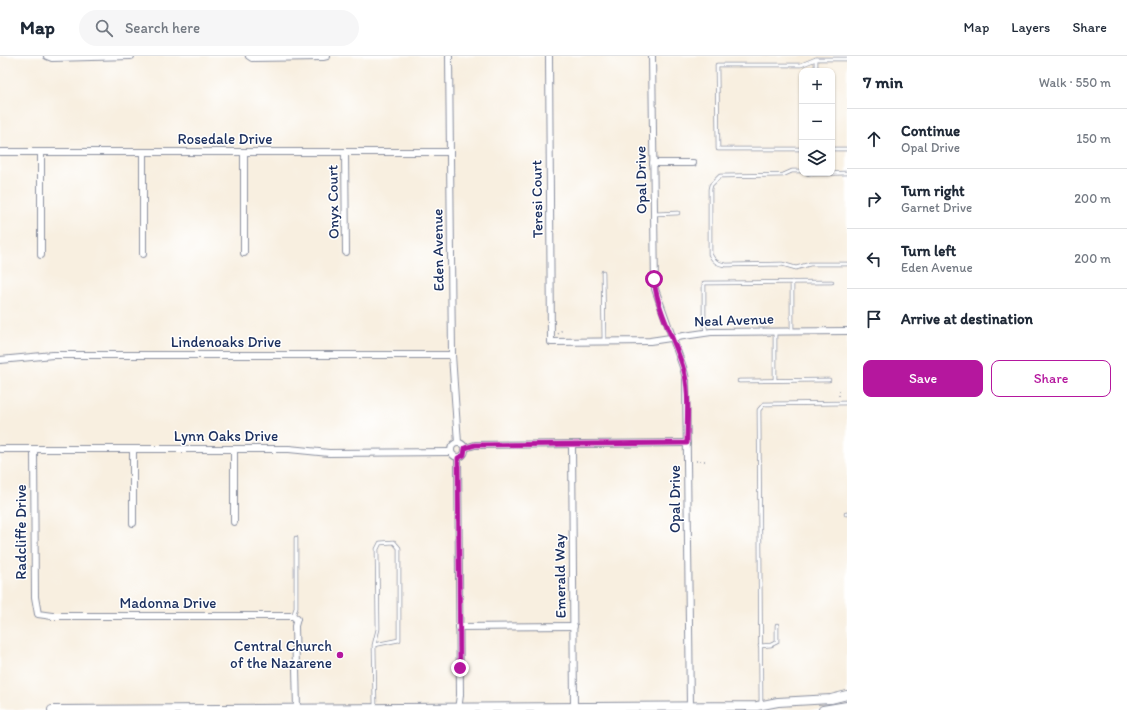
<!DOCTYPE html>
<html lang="en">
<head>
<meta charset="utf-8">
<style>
	:root { --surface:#fff; --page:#f6f6f7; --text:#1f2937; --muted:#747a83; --line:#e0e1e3; --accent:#b5179e }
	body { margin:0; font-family:Itim,sans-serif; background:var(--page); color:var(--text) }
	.controls { position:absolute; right:12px; top:12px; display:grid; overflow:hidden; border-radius:8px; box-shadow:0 1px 3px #0004 }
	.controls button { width:36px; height:36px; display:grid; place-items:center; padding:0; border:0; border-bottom:1px solid var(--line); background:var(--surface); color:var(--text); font:20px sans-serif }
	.stop { position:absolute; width:12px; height:12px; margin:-9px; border:3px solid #b5179e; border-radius:50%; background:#fff }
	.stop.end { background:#b5179e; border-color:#fff; box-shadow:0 1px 4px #0008 }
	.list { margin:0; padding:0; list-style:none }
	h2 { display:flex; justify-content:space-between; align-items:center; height:52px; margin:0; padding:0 16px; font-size:17px }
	h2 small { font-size:13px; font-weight:400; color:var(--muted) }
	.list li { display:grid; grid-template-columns:26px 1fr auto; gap:12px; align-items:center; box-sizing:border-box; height:60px; padding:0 16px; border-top:1px solid var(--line) }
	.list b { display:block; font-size:15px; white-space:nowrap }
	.list p { margin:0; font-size:13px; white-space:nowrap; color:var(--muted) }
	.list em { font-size:13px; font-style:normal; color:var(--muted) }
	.actions { display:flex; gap:8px; padding:12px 16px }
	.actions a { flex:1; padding:9px 0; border:1px solid var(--accent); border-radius:8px; text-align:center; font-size:14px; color:var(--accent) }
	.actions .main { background:var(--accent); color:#fff }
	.icon { flex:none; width:22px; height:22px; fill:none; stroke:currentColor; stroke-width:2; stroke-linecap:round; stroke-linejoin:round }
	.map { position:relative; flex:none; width:847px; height:654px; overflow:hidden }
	header { display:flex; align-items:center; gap:24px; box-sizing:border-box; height:56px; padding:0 20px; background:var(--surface); border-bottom:1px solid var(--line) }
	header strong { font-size:19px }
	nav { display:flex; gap:22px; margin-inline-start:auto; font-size:14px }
	.search { width:280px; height:36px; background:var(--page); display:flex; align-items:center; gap:10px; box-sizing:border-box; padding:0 14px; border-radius:22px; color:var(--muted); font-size:15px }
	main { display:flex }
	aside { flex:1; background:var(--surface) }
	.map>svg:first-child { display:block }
</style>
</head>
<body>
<header>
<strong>Map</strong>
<div class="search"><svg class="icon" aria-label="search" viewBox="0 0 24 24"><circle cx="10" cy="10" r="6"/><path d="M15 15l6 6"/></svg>Search here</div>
<nav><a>Map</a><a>Layers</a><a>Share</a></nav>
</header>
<main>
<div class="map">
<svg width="847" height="654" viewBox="0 0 847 654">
	<rect width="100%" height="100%" fill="#fff"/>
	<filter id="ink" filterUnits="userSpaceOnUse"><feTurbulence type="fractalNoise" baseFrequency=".025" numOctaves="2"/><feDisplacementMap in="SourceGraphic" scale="8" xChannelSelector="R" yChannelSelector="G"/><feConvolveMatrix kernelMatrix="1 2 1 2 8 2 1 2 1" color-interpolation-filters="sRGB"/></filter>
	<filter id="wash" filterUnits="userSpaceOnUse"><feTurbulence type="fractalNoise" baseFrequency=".012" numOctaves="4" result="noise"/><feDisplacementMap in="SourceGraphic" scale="16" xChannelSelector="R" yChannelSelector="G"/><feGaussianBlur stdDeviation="0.9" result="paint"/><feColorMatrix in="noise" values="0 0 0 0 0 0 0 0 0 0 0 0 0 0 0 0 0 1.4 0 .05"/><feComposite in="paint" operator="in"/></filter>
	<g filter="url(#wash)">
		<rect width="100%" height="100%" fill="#f8efe0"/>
	</g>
	<g filter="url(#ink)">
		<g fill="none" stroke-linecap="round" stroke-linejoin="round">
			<!-- service casing -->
			<g stroke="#8a8f9f" stroke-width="4.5">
				<g id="service">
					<path d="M 816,15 L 816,3 L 847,3"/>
					<path d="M 802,93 L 718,93 L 717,9 L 801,9 L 816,3"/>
					<path d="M 832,93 L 847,93"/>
					<path d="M 802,115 L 792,115 L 783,119 L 720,120 L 711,129 L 710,133 L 710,198 C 714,206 718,208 726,209 L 782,208 L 796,212 L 810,208 L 847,208"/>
					<path d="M 807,117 L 810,118 L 847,117"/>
					<path d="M 654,158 L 678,157"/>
					<path d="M 603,216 L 604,286"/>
					<path d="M 792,275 L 792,226"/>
					<path d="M 706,276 L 704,266 L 704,227 L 832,226"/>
					<path d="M 775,276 L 775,324"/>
					<path d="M 739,325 L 829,324"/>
					<path d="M 846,458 L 847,458"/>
					<path d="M 293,560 L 296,552 L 296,482"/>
					<path d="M 374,589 L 399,584 L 399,492 L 394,486 L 380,487 L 377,493 L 378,573 L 374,589 L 375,651"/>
					<path d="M 760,590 L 771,589 L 777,586 L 777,569"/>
					<path d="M 761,648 L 759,354 L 764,348 L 847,347"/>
				</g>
			</g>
			<!-- minor casing -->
			<g stroke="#8a8f9f" stroke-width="8">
				<g id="minor">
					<path d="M 47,0 L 52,2 L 131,0"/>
					<path d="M 249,0 L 252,2 L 323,1 L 327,0"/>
					<path d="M 449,0 L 452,299 L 458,387"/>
					<path d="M 549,0 L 551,286 L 650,285 L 711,276 L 847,275"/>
					<path d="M 652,0 L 655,233 L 683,311 L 686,323 L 690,651"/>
					<path d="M 0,96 L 450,96"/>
					<path d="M 41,96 L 41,199"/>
					<path d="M 143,96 L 143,198"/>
					<path d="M 244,96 L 244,197"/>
					<path d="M 345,96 L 346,196"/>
					<path d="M 653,107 L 693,107"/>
					<path d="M 0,304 L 53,299 L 452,299"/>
					<circle cx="458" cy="394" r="7"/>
					<path d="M 572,389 L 574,652"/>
					<path d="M 465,392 L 475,389 L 687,387"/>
					<path d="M 0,393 L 289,393 L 329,397 L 451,396"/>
					<path d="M 34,394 L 35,541 L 38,558 L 52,560 L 293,560 L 297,563 L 295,570 L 297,653"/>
					<path d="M 234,466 L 234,394"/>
					<path d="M 133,467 L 133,393"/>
					<path d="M 459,571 L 574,570"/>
					<path d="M 458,654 L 460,639 L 458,402"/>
				</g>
			</g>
			<!-- tertiary casing -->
			<g stroke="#8a8f9f" stroke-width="10">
				<g id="tertiary">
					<path d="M 52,654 L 757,650 L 778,646 L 831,643 L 847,639"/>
					<path d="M 823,654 L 847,650"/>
				</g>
			</g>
			<!-- path -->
			<g stroke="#8a8f9f" stroke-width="1.5" stroke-dasharray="1 3" stroke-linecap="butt">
				<path d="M 558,278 L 562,274"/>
				<path d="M 839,335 L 839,343"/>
				<path d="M 696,405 L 707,405"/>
			</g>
			<!-- service -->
			<use href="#service" stroke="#fff" stroke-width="3"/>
			<!-- minor -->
			<use href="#minor" stroke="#fff" stroke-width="6"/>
			<!-- tertiary -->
			<use href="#tertiary" stroke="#fff" stroke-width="8"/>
		</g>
	</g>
	<g fill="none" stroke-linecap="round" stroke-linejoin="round" filter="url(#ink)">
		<!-- route -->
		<path stroke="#b5179e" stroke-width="5" d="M 460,612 L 458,402 L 464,399 L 465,392 L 475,389 L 687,387 C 687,362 690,334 683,311 C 674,282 657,254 654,223"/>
	</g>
	<!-- markers -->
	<circle fill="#b5179e" stroke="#fff" stroke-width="1.5" cx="340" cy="599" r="4"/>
	<g text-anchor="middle" stroke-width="3" stroke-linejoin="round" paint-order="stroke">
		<!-- street labels -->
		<g font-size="15" fill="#1b2f5e" stroke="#fff">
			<text x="225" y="88">Rosedale Drive</text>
			<text transform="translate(641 124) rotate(-91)" y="5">Opal Drive</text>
			<text transform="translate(537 143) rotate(-91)" y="5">Teresi Court</text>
			<text transform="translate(333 146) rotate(-91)" y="5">Onyx Court</text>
			<text transform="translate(438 194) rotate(-91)" y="5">Eden Avenue</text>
			<text transform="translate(734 264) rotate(-2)" y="5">Neal Avenue</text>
			<text x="226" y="291">Lindenoaks Drive</text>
			<text x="226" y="385">Lynn Oaks Drive</text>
			<text transform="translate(675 443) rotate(-90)" y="5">Opal Drive</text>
			<text transform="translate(21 476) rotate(-90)" y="5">Radcliffe Drive</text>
			<text transform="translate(560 520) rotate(-91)" y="5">Emerald Way</text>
			<text x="168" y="552">Madonna Drive</text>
		</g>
		<!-- poi labels -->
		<g font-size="15" fill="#1b2f5e" stroke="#fff" text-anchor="end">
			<text x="332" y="595">Central Church<tspan x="332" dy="17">of the Nazarene</tspan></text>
		</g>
	</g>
</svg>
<div class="controls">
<button>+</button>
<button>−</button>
<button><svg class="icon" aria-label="layers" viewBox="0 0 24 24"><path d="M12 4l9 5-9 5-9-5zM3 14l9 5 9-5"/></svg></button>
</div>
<div class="stop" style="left:654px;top:223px"></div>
<div class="stop end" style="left:460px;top:612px"></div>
</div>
<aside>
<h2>7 min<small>Walk · 550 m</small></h2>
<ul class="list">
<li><svg class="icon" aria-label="ahead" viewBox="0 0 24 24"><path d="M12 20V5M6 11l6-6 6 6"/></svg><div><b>Continue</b><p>Opal Drive</p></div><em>150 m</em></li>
<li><svg class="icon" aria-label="right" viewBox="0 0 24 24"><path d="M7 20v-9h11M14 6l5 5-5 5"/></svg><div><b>Turn right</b><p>Garnet Drive</p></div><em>200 m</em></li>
<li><svg class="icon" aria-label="left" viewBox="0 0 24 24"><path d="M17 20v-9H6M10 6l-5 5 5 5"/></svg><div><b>Turn left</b><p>Eden Avenue</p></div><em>200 m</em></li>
<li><svg class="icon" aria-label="arrive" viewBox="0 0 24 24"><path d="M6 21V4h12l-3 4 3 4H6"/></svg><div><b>Arrive at destination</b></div></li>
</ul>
<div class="actions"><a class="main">Save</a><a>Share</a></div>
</aside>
</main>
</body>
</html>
